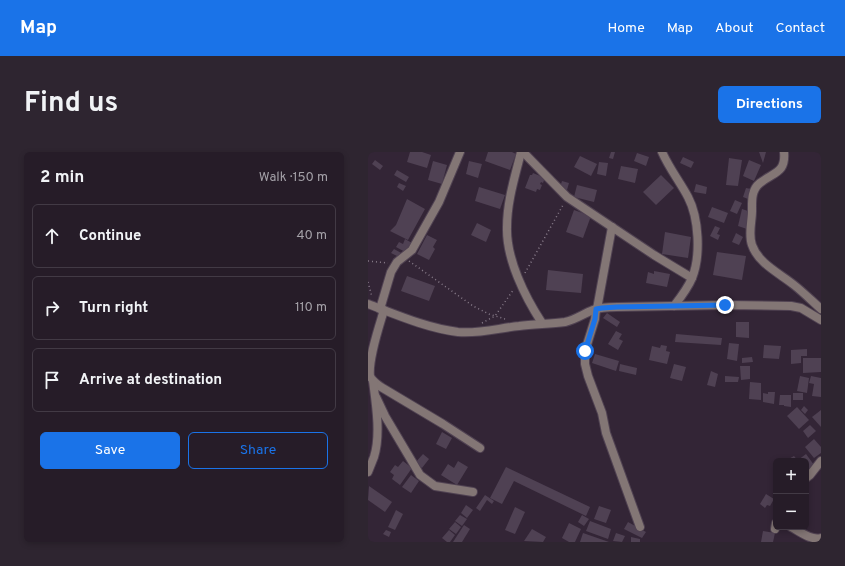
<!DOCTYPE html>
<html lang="en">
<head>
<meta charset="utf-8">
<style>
	:root { --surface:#261c28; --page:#2e2530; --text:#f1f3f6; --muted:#a4a1a8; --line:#423a45; --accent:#1a73e8 }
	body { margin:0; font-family:Overpass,sans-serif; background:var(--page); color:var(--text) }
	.controls { position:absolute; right:12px; bottom:12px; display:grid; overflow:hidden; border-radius:6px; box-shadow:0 2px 6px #0003 }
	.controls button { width:36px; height:36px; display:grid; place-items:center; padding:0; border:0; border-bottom:1px solid var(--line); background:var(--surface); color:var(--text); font:20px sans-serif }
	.stop { position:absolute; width:12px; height:12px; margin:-9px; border:3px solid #1a73e8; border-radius:50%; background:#fff }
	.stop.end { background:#1a73e8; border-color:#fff; box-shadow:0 1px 4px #0008 }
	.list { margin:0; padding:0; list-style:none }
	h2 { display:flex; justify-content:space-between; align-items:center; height:52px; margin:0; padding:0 16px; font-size:17px }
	h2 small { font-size:13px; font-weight:400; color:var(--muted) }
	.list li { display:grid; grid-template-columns:26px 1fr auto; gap:12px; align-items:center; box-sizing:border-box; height:64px; margin:0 8px 8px; padding:0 8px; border:1px solid var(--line); border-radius:6px }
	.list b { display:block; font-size:15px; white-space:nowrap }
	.list em { font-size:13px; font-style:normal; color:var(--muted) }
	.actions { display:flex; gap:8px; padding:12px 16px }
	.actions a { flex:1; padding:9px 0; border:1px solid var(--accent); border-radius:6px; text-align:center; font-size:14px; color:var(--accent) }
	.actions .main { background:var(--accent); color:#fff }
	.icon { flex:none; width:22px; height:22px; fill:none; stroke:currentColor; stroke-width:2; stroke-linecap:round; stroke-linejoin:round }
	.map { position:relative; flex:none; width:453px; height:390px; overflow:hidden; border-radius:6px }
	header { display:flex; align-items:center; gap:24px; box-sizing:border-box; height:56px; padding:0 20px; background:var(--accent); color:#fff }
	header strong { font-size:19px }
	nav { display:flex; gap:22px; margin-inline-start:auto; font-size:14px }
	.intro { display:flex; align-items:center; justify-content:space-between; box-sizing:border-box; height:96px; padding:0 24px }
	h1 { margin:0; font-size:28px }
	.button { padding:10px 18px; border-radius:6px; background:var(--accent); color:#fff; font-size:14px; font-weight:700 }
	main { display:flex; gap:24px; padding:0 24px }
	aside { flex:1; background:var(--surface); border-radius:6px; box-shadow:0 2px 6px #0003 }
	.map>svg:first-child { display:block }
</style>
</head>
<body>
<header>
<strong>Map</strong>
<nav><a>Home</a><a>Map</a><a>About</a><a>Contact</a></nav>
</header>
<div class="intro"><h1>Find us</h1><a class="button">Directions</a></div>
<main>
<aside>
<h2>2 min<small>Walk · 150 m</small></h2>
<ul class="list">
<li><svg class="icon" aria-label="ahead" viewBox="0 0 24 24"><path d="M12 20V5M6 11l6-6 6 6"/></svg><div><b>Continue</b></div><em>40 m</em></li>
<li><svg class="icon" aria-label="right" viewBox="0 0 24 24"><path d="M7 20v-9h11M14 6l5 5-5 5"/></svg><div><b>Turn right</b></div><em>110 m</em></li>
<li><svg class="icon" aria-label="arrive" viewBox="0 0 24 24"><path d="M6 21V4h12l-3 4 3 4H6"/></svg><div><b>Arrive at destination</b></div></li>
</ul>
<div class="actions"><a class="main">Save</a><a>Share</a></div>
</aside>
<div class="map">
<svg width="453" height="390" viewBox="0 0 453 390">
	<rect width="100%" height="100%" fill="#332536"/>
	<!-- building -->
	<g fill="#4f4153">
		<path d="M 42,0 L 54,0 L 63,3 L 59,16 L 39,10 Z"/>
		<path d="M 120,0 L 144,0 L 148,2 L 142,18 L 117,9 Z"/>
		<path d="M 243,0 L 247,0 L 245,7 L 241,6 Z"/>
		<path d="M 391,0 L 398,0 L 395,11 Z"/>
		<path d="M 269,1 L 281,5 L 278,14 L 266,9 Z"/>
		<path d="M 212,4 L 229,12 L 223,24 L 206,15 Z"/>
		<path d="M 315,5 L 326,10 L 323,16 L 312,11 Z"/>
		<path d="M 361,6 L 374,8 L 370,34 L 358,33 Z"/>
		<path d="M 7,8 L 15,14 L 12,18 L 4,12 Z"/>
		<path d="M 381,8 L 393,13 L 386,29 L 375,24 Z"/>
		<path d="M 65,9 L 79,13 L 74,32 L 60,28 Z"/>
		<path d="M 101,9 L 114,12 L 110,26 L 98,22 Z"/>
		<path d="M 231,10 L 240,11 L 238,24 L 229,22 Z"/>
		<path d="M 253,14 L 270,17 L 267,31 L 250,27 Z"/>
		<path d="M 29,18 L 41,25 L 38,30 L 26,23 Z"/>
		<path d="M 165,21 L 177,26 L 175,31 L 173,30 L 172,32 L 174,33 L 172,38 L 169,37 L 168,40 L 157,36 L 162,23 L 164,23 Z"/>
		<path d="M 293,23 L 306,36 L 288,53 L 275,40 Z"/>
		<path d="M 194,29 L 201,31 L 199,38 L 192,35 Z"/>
		<path d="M 31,31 L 38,34 L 35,39 L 29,35 Z"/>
		<path d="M 328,32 L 339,35 L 338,42 L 326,40 Z"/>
		<path d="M 209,33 L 229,38 L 226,50 L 206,45 Z"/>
		<path d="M 111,35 L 137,43 L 132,57 L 107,49 Z"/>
		<path d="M 378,36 L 383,37 L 380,47 L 375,45 Z"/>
		<path d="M 39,47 L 57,57 L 40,88 L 22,79 L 28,73 Z"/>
		<path d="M 367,48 L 374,51 L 369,62 L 362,59 Z"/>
		<path d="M 344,55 L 360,61 L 356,71 L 340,65 Z"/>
		<path d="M 374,57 L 383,60 L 379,77 L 370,74 Z"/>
		<path d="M 206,58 L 223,64 L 215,86 L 198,80 Z"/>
		<path d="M 109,71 L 123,78 L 118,90 L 103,83 Z"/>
		<path d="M 347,74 L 352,76 L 349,82 L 352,83 L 350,88 L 342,84 Z"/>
		<path d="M 297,80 L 323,85 L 320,106 L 294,102 Z"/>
		<path d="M 368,81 L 375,85 L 371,93 L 364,90 Z"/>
		<path d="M 59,83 L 69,88 L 65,95 L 67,97 L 61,108 L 49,102 Z"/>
		<path d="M 37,87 L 44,91 L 39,101 L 28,95 L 31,90 L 35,92 Z"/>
		<path d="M 26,97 L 35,102 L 33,106 L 23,101 Z"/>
		<path d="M 349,100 L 378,104 L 374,128 L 345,123 Z"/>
		<path d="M 180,118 L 215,122 L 213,141 L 178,138 Z"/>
		<path d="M 286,119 L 302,122 L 299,135 L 278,131 L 280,120 L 286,122 Z"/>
		<path d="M 39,124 L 67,134 L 61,149 L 33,139 Z"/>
		<path d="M 239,161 L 252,170 L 249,175 L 235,166 Z"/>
		<path d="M 368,170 L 381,170 L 381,186 L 368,185 Z"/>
		<path d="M 248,179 L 254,182 L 251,187 L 255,189 L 250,198 L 240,192 Z"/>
		<path d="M 308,182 L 354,186 L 353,193 L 307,190 Z"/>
		<path d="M 361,191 L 371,192 L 369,209 L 359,207 Z"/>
		<path d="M 293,193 L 299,194 L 298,199 L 302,200 L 299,212 L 281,208 L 284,194 L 292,196 Z"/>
		<path d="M 396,193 L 413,194 L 411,207 L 395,206 Z"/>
		<path d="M 439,197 L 439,204 L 433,204 L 433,211 L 423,212 L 423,198 Z"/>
		<path d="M 227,202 L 251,209 L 248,219 L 224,211 Z"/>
		<path d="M 384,205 L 385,210 L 374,211 L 374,206 Z"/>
		<path d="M 435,206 L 453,206 L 453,220 L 435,221 Z"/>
		<path d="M 252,212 L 269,216 L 268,223 L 251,219 Z"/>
		<path d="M 306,212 L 318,215 L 314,229 L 302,226 Z"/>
		<path d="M 372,214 L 382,214 L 382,227 L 373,228 Z"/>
		<path d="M 343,219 L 350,222 L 347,235 L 339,233 Z"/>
		<path d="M 357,224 L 371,225 L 370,230 L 357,230 Z"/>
		<path d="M 432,224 L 441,226 L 439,241 L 429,239 Z"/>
		<path d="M 443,224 L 453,226 L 453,245 L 444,244 L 446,232 L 441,231 Z"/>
		<path d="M 382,230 L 393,231 L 393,248 L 381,247 Z"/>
		<path d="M 400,240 L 407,240 L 406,252 L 395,250 L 395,241 L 400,242 Z"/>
		<rect x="425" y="241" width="10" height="7"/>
		<path d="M 412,243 L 423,243 L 423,255 L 416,254 L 416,253 L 411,253 Z"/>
		<path d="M 436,254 L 440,258 L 437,262 L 433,258 Z"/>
		<path d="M 429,255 L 441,268 L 431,277 L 419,264 Z"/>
		<path d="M 453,258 L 453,275 L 444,265 Z"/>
		<path d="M 442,273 L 448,279 L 440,286 L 435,279 Z"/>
		<path d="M 74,280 L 84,286 L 78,297 L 68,292 Z"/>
		<path d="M 446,287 L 453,295 L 453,301 L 446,306 L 437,295 Z"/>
		<path d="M 55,302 L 61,307 L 54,316 L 47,311 Z"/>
		<path d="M 438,302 L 446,313 L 438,319 L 438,309 L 430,308 Z"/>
		<path d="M 426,304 L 430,309 L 417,309 Z"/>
		<path d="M 35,309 L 44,316 L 32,333 L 24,327 L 26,323 L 22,320 L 27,313 L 30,315 Z"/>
		<path d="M 90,309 L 100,315 L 89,333 L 73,323 L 80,312 L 86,316 Z"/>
		<path d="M 138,315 L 222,355 L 218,364 L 146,329 L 134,352 L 122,346 Z"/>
		<path d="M 43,323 L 51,329 L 43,341 L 34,335 Z"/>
		<path d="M 1,334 L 24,350 L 17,360 L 0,348 Z"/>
		<path d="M 398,342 L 406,347 L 402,354 L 399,353 L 397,356 L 392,352 Z"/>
		<path d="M 117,343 L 126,349 L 124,352 L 119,348 L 112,359 L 108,356 Z"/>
		<path d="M 98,353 L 105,358 L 99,366 L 93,361 Z"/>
		<path d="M 231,354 L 243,358 L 238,371 L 226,367 Z"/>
		<path d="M 147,355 L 157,360 L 147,382 L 137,378 Z"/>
		<path d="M 28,358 L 35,362 L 27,378 L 20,375 Z"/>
		<path d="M 92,363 L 99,367 L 94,374 L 87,369 Z"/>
		<path d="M 214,363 L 221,367 L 216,374 L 210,370 Z"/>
		<path d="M 222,369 L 243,377 L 240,387 L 218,379 Z"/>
		<path d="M 87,370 L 93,375 L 88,382 L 81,377 Z"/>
		<path d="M 260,370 L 278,380 L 274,386 L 256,377 Z"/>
		<path d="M 201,371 L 213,377 L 207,390 L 201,390 L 194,386 Z"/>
		<path d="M 96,373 L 102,377 L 94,390 L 85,390 Z"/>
		<path d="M 164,377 L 178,385 L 175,390 L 156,389 Z"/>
		<path d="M 18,378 L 23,380 L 21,385 L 15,382 Z"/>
		<path d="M 81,378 L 87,383 L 82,390 L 79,390 L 74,386 Z"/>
		<path d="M 395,379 L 407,381 L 405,390 L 393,390 Z"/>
		<path d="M 215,381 L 241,390 L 212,390 Z"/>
		<path d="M 248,381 L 257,384 L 254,390 L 245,389 Z"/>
		<path d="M 263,385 L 272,387 L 272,390 L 263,390 Z"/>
	</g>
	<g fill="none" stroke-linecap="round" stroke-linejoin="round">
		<!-- minor casing -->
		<g stroke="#504252" stroke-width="10">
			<g id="minor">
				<path d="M 153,0 C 147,25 139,49 139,75 C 138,107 157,145 174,171"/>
				<path d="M 155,0 L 199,45 L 286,103 L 324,126"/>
				<path d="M 294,0 C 301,16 312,30 320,45 C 331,66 333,104 324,126 C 320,136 313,145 306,154"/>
				<path d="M 416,0 C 418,21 406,20 392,31 C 383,38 384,49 384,59 C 384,70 380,82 384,93 C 390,111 411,121 426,133 C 435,140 444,149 453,157"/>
				<path d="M 0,152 C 29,163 59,176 90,180 C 111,182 131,176 151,174 C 166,172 182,172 197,170 C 207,168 215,162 225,158 C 233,155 241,155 249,155 L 357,153 L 423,154 L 433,156 L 453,168"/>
				<path d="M 12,157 L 23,120 L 29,110 L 44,98 L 71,50 L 92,0"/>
				<path d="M 228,157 L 227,167 L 217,199 L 217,212 L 220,224 L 234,261 L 238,281 L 272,375"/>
				<path d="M 229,157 L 244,75"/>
				<path d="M 16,158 C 11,175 0,207 2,224 C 4,229 9,232 13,235 L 75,272 L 112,296"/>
				<path d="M 8,245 L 17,264 L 52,323 L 67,334 L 105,340"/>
				<path d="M 0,320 C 2,315 4,310 6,305 C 13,283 8,252 5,229"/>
				<path d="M 438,326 L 442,323 L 453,309"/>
				<path d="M 423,375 C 431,379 443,389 453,386"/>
				<path d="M 407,377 L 408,371"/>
			</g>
		</g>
		<!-- path -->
		<g stroke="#887c8a" stroke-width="1.5" stroke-dasharray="1 3" stroke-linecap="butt">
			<path d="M 0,109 L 20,111"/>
			<path d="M 41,109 L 105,154 L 121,162 L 137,167"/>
			<path d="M 157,121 L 195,53"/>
			<path d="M 0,130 L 4,145"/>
			<path d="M 114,171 L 127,164 L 146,137"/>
		</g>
		<!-- minor -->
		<use href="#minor" stroke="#837675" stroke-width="8"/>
	</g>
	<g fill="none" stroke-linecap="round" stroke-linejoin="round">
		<!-- route -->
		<path stroke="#1a73e8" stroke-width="5" d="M 217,199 L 227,167 L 228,157 L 234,156 L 249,155 L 357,153"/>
	</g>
</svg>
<div class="controls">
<button>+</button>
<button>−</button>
</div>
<div class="stop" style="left:217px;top:199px"></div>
<div class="stop end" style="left:357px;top:153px"></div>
</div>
</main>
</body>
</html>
